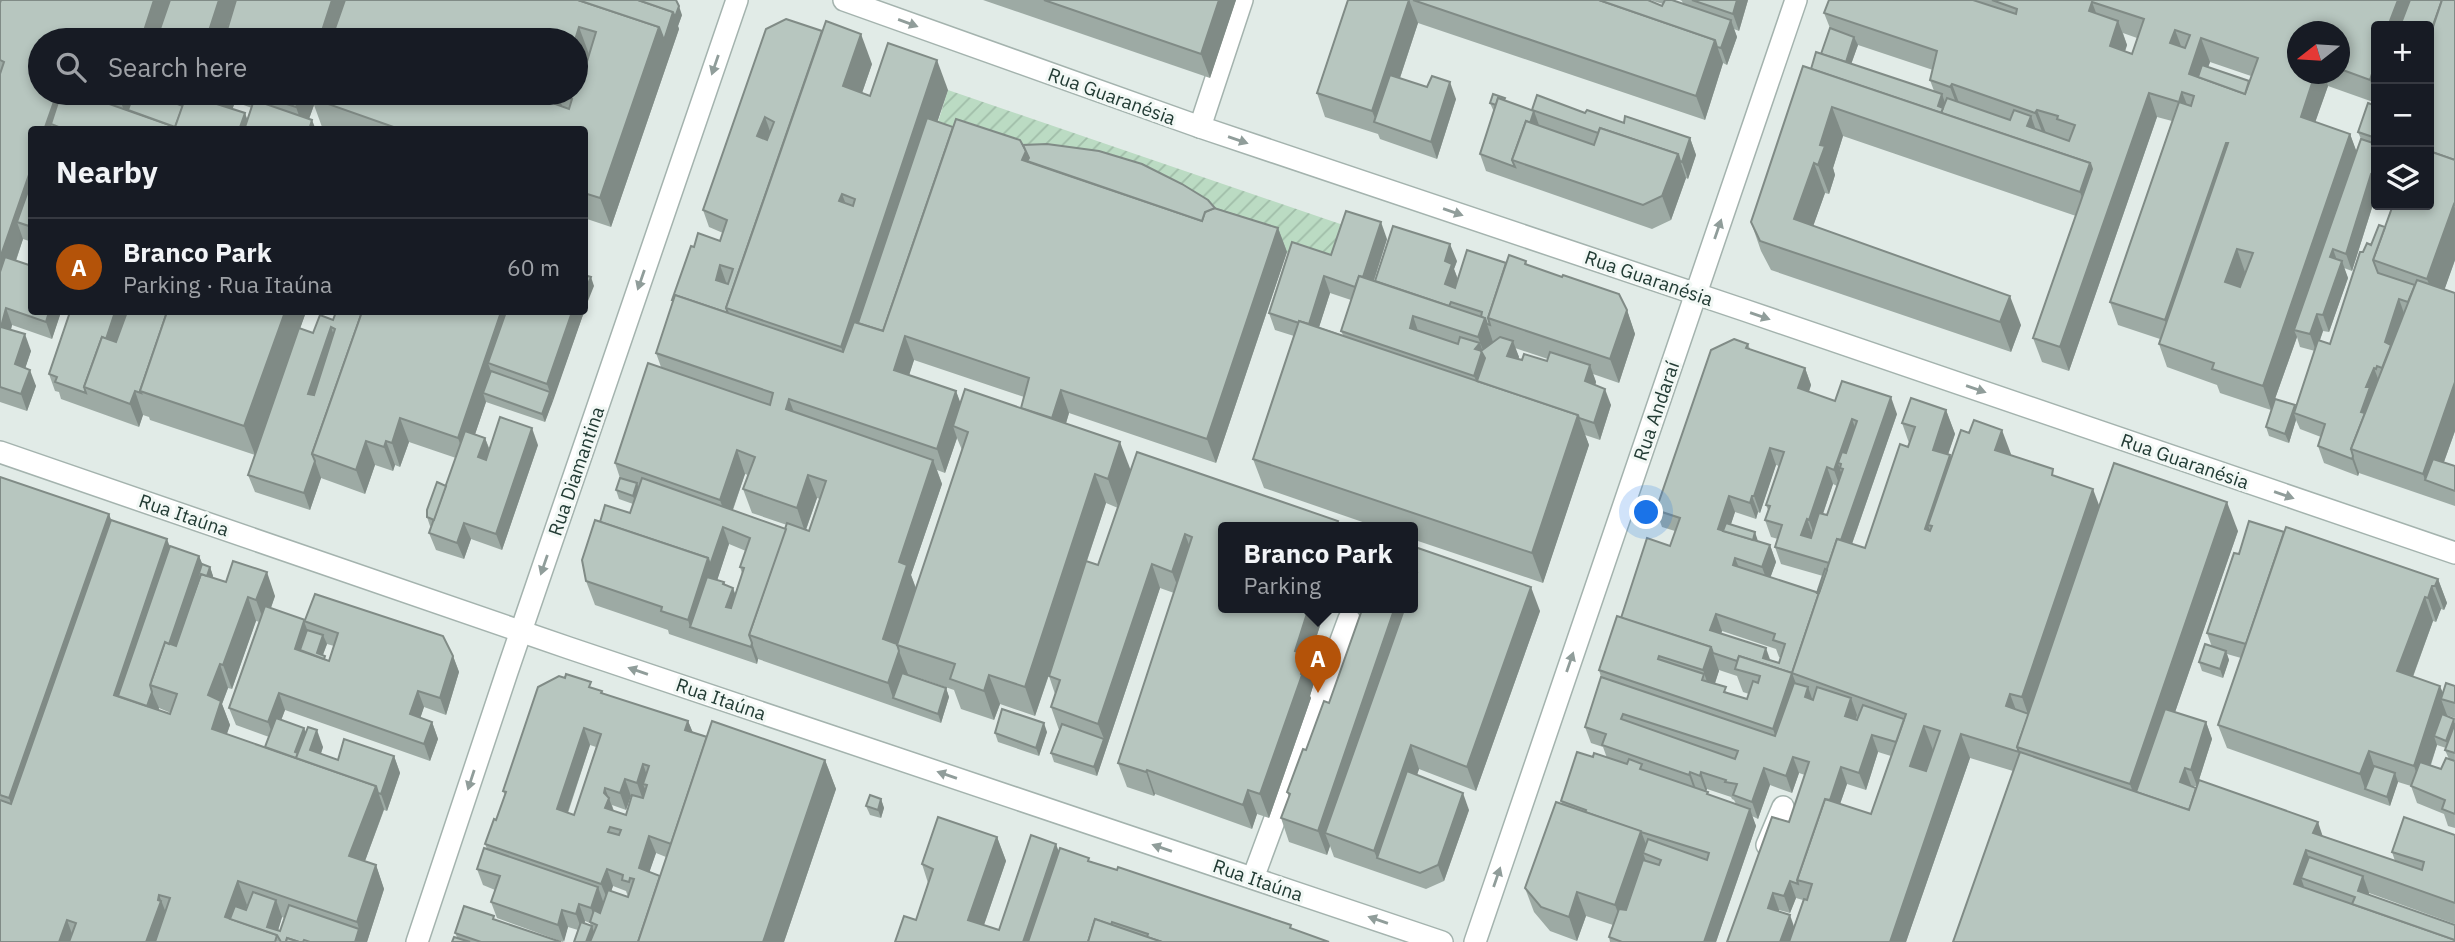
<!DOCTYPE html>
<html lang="en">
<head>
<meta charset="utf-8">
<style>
	:root { --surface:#171b24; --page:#242831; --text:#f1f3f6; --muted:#9ea1a6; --line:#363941; --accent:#b45309 }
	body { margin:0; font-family:"IBM Plex Sans",sans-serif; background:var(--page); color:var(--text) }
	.controls { position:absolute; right:21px; top:21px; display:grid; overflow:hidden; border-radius:7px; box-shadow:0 4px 10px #0003 }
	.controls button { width:63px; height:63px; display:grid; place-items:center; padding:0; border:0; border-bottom:2px solid var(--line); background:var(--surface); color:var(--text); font:35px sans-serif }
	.compass { position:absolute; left:2287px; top:21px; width:63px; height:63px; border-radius:50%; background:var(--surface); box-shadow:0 4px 10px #0003; rotate:253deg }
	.you { position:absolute; left:1647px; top:513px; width:24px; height:24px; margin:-18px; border:5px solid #fff; border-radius:50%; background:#1a73e8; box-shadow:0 0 0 10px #1a73e833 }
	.badge { display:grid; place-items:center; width:46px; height:46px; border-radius:50%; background:var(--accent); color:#fff; font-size:23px; font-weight:700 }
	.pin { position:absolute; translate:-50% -58px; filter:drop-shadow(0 2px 4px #0008) }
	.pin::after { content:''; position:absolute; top:37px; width:24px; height:21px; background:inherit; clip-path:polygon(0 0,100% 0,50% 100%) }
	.popup { position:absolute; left:1218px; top:522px; width:200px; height:91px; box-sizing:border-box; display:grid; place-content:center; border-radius:7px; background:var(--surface); filter:drop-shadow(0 2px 5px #0005); font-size:23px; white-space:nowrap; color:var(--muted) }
	.popup b { font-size:26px; color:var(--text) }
	.popup::after { content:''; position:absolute; left:50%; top:100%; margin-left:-14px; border:14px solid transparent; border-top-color:var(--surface) }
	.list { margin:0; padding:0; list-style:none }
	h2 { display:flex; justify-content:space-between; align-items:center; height:91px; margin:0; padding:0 28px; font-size:30px }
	h2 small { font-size:23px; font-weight:400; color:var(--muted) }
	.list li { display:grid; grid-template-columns:46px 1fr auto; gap:21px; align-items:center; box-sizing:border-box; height:98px; padding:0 28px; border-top:2px solid var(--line) }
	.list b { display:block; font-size:26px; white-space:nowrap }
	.list p { margin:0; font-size:23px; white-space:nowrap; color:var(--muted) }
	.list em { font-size:23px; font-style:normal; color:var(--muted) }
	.icon { flex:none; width:38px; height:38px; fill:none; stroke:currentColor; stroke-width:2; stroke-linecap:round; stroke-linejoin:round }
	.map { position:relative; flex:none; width:2455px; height:942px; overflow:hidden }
	.search { position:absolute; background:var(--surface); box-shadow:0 4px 10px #0003; left:28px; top:28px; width:560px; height:77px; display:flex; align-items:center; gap:18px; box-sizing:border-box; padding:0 24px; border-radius:38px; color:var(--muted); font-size:26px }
	.panel { position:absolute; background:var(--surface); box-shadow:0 4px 10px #0003; left:28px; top:126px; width:560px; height:189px; border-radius:7px }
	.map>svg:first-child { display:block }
</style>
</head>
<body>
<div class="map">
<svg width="2455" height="942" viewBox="0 0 2455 942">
	<defs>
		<pattern id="garden-furrows" width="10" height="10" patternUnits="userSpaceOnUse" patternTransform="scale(1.75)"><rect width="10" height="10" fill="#bbdbc3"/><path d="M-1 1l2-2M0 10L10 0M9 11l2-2" fill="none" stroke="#a0bda8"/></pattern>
	</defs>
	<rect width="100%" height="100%" fill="#e1ebe7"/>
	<!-- garden -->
	<path fill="url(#garden-furrows)" d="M 948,90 L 1352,228 L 1337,272 L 1298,259 L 1287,252 L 934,135 Z"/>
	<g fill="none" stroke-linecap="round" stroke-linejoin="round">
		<!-- service casing -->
		<g stroke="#a4b3ae" stroke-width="24">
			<g id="service">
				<path d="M 1200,127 L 1242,0"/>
				<path d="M 1767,845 L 1783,807"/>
				<path d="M 1253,878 L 1349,619"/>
			</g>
		</g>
		<!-- minor casing -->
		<g stroke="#a4b3ae" stroke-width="24">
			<g id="minor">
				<path d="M 0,452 L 569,648 L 1442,942"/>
				<path d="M 417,942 L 507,672 L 737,0"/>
			</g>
		</g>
		<!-- tertiary casing -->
		<g stroke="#a4b3ae" stroke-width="24">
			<g id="tertiary">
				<path d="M 844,0 L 1200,127 L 1744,310 L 2455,553"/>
				<path d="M 1475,942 L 1796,0"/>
			</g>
		</g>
		<!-- service -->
		<use href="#service" stroke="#fff" stroke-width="21"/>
		<!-- minor -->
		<use href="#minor" stroke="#fff" stroke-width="21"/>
		<!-- tertiary -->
		<use href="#tertiary" stroke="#fff" stroke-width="21"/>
	</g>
	<!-- wall -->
	<g fill="#9daaa4" fill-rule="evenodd">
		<path d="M 0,0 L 682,15 L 678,26 L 679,29 L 611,227 L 584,218 L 584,130 L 328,130 L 322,127 L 314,105 L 309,119 L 316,130 L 32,130 L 32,242 L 23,239 L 16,261 L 61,312 L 52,339 L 12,325 L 11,330 L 31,351 L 25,368 L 36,386 L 27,411 L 0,402 ZM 232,11 L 576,93 L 187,93 L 183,106 L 147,93 L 40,93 L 40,40 L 157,40 L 161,30 L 164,40 L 223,40 ZM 235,102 L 252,108 L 247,120 L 245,113 L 232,109 Z"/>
		<path d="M 983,0 L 1236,0 L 1210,78 Z"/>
		<path d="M 1348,0 L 1648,0 L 1662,6 L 1663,4 L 1650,0 L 1672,0 L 1683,4 L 1682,1 L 1680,0 L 1748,0 L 1739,31 L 1734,29 L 1737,37 L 1727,65 L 1723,63 L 1705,120 L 1418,23 L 1400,78 L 1427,87 L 1456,99 L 1437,159 L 1380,139 L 1378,134 L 1325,117 L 1317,93 Z"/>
		<path d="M 1829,0 L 2455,0 L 2455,260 L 2444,290 L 2455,293 L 2455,431 L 2444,462 L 2455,466 L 2455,506 L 2359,473 L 2358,476 L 2324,463 L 2318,446 L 2321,437 L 2300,429 L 2296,420 L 2289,443 L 2269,436 L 2266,427 L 2271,410 L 2220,393 L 2217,385 L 2167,367 L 2159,344 L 2160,339 L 2118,325 L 2110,302 L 2172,121 L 2157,117 L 2069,371 L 2042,362 L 2033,338 L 2076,216 L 1843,136 L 1833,168 L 1835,175 L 1829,194 L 1825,193 L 1813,226 L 2021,325 L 2011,352 L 1771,270 L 1761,251 L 1751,222 L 1811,69 L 1821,54 L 1830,28 L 1824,13 ZM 2376,26 L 2429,26 L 2429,205 L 2392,205 L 2385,227 L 2371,245 L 2363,252 L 2330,344 L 2320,340 L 2323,331 L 2329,332 L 2348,278 L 2344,268 L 2352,271 L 2376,195 L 2376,106 L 2358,132 L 2361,139 L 2356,151 L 2350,134 L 2315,122 L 2328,86 L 2376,103 ZM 2340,32 L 2340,74 L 2298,74 ZM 2123,33 L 2137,38 L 2132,54 L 2125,52 L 2127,45 ZM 1858,45 L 1933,70 L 1930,80 L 1934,91 L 1851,64 ZM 2210,62 L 2251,76 L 2249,81 L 2208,67 ZM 2297,337 L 2300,347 L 2315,351 L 2296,406 L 2275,399 Z"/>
		<path d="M 766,29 L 872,64 L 862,93 L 870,96 L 948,90 L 937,122 L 953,127 L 1023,145 L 1278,228 L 1287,252 L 1216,463 L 1069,413 L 1066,423 L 1131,471 L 1338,521 L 1223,607 L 1326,607 L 1309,660 L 1315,679 L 1310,696 L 1311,698 L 1269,818 L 1257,814 L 1252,829 L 1155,794 L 1154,796 L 1127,787 L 1118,763 L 1174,593 L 1160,588 L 1097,776 L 1054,762 L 1051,753 L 1059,730 L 1051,707 L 1055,694 L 1049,676 L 1061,640 L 1035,716 L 1000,704 L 994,720 L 961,709 L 954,690 L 908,674 L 946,688 L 949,697 L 941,723 L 758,659 L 757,664 L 669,634 L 668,630 L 595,605 L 586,581 L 600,522 L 630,513 L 633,504 L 619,499 L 616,490 L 620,478 L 615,463 L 661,367 L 656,353 L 673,302 L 672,300 L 694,247 L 720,241 L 723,233 L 709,227 L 703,210 ZM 914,360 L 1024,397 L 1021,408 L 960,403 L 956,391 L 909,375 ZM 957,438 L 962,450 L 916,588 L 911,575 L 942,484 L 937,470 L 945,473 ZM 745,474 L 748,475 L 743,489 L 752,513 L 787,525 L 786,529 L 733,510 ZM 817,498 L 820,499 L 809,531 L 806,530 ZM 1106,503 L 1118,508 L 1098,565 L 1087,561 ZM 729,544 L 746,551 L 740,567 L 742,573 L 735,594 L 733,588 L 725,585 L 724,582 L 717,580 Z"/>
		<path d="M 1506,101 L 1532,110 L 1585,113 L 1690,138 L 1696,155 L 1688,179 L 1686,178 L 1671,220 L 1652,229 L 1486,171 L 1480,154 L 1494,112 L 1490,103 Z"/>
		<path d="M 1387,239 L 1374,281 L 1457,261 L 1454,269 L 1458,279 L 1506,263 L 1526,261 L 1527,265 L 1627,310 L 1635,334 L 1619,383 L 1593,374 L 1596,382 L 1595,385 L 1611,405 L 1600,440 L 1585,435 L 1589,445 L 1543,583 L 1412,539 L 1412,527 L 1377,527 L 1264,488 L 1253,459 L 1294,336 L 1275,330 L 1269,313 L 1331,255 ZM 1330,293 L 1351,300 L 1341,331 L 1343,335 L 1319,327 ZM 1515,348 L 1548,359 L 1547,361 L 1522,360 L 1518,359 L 1519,357 Z"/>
		<path d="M 306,312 L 300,328 L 313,333 L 333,320 L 584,312 L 545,422 L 486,402 L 475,434 L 485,438 L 490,450 L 538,445 L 502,550 L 471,539 L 464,559 L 436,550 L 429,533 L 432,527 L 430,526 L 427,517 L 446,486 L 456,458 L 409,442 L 400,467 L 395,465 L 393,471 L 375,465 L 365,494 L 321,478 L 310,510 L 255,492 L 248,475 L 255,455 L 150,420 L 149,417 L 143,415 L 139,427 L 61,399 L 59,392 L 55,391 L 49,374 Z"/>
		<path d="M 1748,344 L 1750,349 L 1805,368 L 1811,385 L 1809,392 L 1835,401 L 1897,414 L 1852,544 L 1865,548 L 1908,447 L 1909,443 L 1902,423 L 1946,410 L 1955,434 L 1948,455 L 1950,455 L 1951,458 L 2011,454 L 2010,455 L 2056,477 L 2099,506 L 2238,531 L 2175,712 L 2206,722 L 2212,739 L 2197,786 L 2191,786 L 2323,836 L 2395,861 L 2392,852 L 2455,835 L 2455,924 L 2369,893 L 2369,895 L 2455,925 L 1953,942 L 2013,771 L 1970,758 L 1906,942 L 1727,942 L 1789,822 L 1805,775 L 1799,773 L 1792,793 L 1770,785 L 1758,819 L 1752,816 L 1756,826 L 1716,942 L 1610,942 L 1609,937 L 1613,925 L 1586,916 L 1577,941 L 1550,931 L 1534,912 L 1525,888 L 1562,804 L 1561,801 L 1593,757 L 1607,758 L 1603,747 L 1591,743 L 1585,727 L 1601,677 L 1599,670 L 1621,618 L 1670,546 L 1675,531 L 1662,527 L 1656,510 ZM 1776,465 L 1779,466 L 1766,505 L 1768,510 L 1765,520 L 1771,537 L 1778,539 L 1775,547 L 1781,564 L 1823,576 L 1817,593 L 1770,578 L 1776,562 L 1770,545 L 1758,542 L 1731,524 L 1735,512 L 1756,519 L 1758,512 L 1760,513 ZM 1833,484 L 1837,486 L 1827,515 L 1823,514 ZM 1722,631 L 1776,649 L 1779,657 L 1781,658 L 1779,663 L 1770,661 L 1721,634 ZM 1719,670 L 1737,676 L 1743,692 L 1749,694 L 1747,699 L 1728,693 L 1715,684 ZM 1878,752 L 1891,756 L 1871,814 L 1840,804 L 1847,784 L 1866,790 ZM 1707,789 L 1731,797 L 1732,799 L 1734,800 L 1736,804 L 1709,795 L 1706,791 ZM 1796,898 L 1803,900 L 1794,927 L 1779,911 L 1779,910 L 1790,913 Z"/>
		<path d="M 0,477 L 109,514 L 111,520 L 170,546 L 199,556 L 202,564 L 210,567 L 213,576 L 213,578 L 275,596 L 271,608 L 305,620 L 453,656 L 459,672 L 446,715 L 424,707 L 420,718 L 432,722 L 438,739 L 430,761 L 285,710 L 281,720 L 304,728 L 306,733 L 323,747 L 321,754 L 338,760 L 394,756 L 400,773 L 387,811 L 384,810 L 365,861 L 376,865 L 384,889 L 367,942 L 0,942 ZM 256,621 L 260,622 L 229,708 L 236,725 L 269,737 L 265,747 L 227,734 L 230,725 L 222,704 L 228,688 L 232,689 ZM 327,644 L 334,646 L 329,661 L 326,660 L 323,655 ZM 159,708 L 171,713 L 170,714 L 158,710 ZM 282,917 L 284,918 L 280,931 L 278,931 Z"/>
		<path d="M 1412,546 L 1540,611 L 1476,791 L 1419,769 L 1417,775 L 1469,810 L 1444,881 L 1426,889 L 1334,857 L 1330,846 L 1327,855 L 1289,842 L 1281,818 L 1289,797 L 1287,792 L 1329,703 L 1412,607 Z"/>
		<path d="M 2239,554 L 2438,579 L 2447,603 L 2444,610 L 2441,609 L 2436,622 L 2433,621 L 2413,677 L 2443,693 L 2455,686 L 2455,718 L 2447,715 L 2447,716 L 2454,719 L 2455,721 L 2455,828 L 2448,826 L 2444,814 L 2417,803 L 2411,786 L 2398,782 L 2390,806 L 2227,748 L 2218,725 L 2241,658 L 2227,654 L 2229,660 L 2223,678 L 2202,671 L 2199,662 L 2212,647 L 2207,633 ZM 2437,745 L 2446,748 L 2445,750 L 2449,759 L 2441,769 L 2431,765 Z"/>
		<path d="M 593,688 L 602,691 L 603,694 L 688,721 L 693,733 L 707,737 L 825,760 L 836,789 L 784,942 L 574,942 L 578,930 L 568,927 L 563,942 L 497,918 L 491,902 L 495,890 L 483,885 L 477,869 L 487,849 L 485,844 L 496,820 L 505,795 L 503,791 ZM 590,745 L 596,747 L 574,815 L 568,813 ZM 631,796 L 632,796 L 626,815 L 614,811 L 612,805 L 626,810 ZM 656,853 L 666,857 L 660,876 L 649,872 ZM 613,886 L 626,891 L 628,897 L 611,891 ZM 585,921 L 590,923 L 591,926 L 584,924 Z"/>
		<path d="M 1047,732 L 1039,756 L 998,742 L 995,733 Z"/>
		<path d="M 881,799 L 884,808 L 881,818 L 870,815 L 866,806 Z"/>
		<path d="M 997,837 L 1006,861 L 984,925 L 999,930 L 1059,851 L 1329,942 L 895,942 L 916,920 L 928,883 L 922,864 Z"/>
		<path d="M 496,920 L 561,942 L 452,942 L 457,937 L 455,933 Z"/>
	</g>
	<!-- shaded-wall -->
	<g fill="#808b86">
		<path d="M 154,0 L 171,0 L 157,40 L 141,40 Z"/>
		<path d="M 219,0 L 236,0 L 223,40 L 206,40 Z"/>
		<path d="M 332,0 L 349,0 L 335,40 L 319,40 Z"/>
		<path d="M 1219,0 L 1236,0 L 1210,78 L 1201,54 Z"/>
		<path d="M 1409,0 L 1418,23 L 1384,126 L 1377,123 L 1372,111 Z"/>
		<path d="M 1737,0 L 1748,0 L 1739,31 L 1733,14 Z"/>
		<path d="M 2398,0 L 2415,0 L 2405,26 L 2388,26 Z"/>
		<path d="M 2092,2 L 2101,26 L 2089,11 Z"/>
		<path d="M 679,6 L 682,15 L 678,26 L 679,29 L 611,227 L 600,198 L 659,27 Z"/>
		<path d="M 1731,20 L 1737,37 L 1727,65 L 1721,48 Z"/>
		<path d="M 2118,21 L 2127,45 L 2118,70 L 2110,46 Z"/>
		<path d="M 579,27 L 590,57 L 576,93 L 576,40 Z"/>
		<path d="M 2175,30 L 2184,54 L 2170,43 Z"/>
		<path d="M 861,34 L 872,64 L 854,116 L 843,86 Z"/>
		<path d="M 1854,37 L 1858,45 L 1848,73 L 1845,64 Z"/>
		<path d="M 2201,38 L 2210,62 L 2200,91 L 2189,74 Z"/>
		<path d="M 1715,40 L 1723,63 L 1705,120 L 1696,96 Z"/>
		<path d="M 937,60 L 948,90 L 852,376 L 841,347 Z"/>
		<path d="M 2376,61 L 2376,97 L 2370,80 Z"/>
		<path d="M 2315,74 L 2324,74 L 2328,86 L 2310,137 L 2301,117 Z"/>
		<path d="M 1450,82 L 1456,99 L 1437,159 L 1431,142 Z"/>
		<path d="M 1952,84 L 1961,108 L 1959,111 L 1950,87 Z"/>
		<path d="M 2182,92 L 2191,115 L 2179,102 Z"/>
		<path d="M 57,93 L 65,93 L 51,124 L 53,130 L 44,130 Z"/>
		<path d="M 123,93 L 140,93 L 126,117 L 121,102 Z"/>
		<path d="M 221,93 L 231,93 L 235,102 L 226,128 L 217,104 Z"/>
		<path d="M 301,93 L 318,93 L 311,98 L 314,105 L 305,130 L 304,130 L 296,107 Z"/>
		<path d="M 2149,93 L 2157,117 L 2069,371 L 2060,347 Z"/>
		<path d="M 1942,94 L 1951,121 L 1938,106 Z"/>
		<path d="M 558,95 L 569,124 L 555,104 Z"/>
		<path d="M 1832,107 L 1843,136 L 1833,168 L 1835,175 L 1829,194 L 1818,165 L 1820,145 Z"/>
		<path d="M 2037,110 L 2046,133 L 2044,137 L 2035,113 Z"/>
		<path d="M 1534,111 L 1540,128 L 1517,161 Z"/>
		<path d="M 245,113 L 251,130 L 239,130 Z"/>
		<path d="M 2031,116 L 2039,139 L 2027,126 Z"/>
		<path d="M 765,117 L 771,134 L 763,153 L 757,136 Z"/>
		<path d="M 312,120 L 316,130 L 309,130 Z"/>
		<path d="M 2350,134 L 2359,158 L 2294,330 L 2297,337 L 2271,410 L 2263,386 Z"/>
		<path d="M 1690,138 L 1696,155 L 1688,179 L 1682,162 Z"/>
		<path d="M 2226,143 L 2235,167 L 2173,344 L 2165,320 Z"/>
		<path d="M 1026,151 L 1033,169 L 1022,160 Z"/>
		<path d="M 1678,154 L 1686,178 L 1671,220 L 1662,196 Z"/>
		<path d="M 1814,163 L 1825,193 L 1805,249 L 1794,219 Z"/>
		<path d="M 2090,163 L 2101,192 L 2091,221 L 2080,192 Z"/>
		<path d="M 32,166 L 32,215 L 17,222 L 23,239 L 0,307 L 0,258 Z"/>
		<path d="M 2371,174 L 2376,187 L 2376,195 L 2352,271 L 2346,254 Z"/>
		<path d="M 842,194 L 853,223 L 839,201 Z"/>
		<path d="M 2454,204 L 2455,208 L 2455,260 L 2438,308 L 2427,279 Z"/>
		<path d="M 1381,222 L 1387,239 L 1366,305 L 1360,289 Z"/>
		<path d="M 1278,228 L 1287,252 L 1216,463 L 1207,439 Z"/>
		<path d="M 1450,244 L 1457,261 L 1454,269 L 1458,280 L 1451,301 L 1445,284 L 1445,261 Z"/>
		<path d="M 2237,249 L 2245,272 L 2234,305 L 2225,282 Z"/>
		<path d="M 2333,249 L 2339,266 L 2330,257 Z"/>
		<path d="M 2342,261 L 2348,278 L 2329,332 L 2323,315 Z"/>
		<path d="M 720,265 L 726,282 L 722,297 L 716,280 Z"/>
		<path d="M 1324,276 L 1330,293 L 1314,343 L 1308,326 Z"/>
		<path d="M 591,277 L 594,286 L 584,311 L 584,294 Z"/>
		<path d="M 2010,296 L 2021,325 L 2011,352 L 2000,322 Z"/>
		<path d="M 2399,299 L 2405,316 L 2391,359 L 2385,342 Z"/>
		<path d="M 6,308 L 12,325 L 7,343 L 1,327 Z"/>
		<path d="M 1627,310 L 1635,334 L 1619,383 L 1610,359 Z"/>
		<path d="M 49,312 L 61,312 L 52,339 L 46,322 Z"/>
		<path d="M 115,312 L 127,312 L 99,393 L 88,389 Z"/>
		<path d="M 285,312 L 306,312 L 255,455 L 244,426 Z"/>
		<path d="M 501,312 L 517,312 L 488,363 L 494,380 L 483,393 L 486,402 L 466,461 L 458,438 Z"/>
		<path d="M 572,312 L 584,312 L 553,401 L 547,384 Z"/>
		<path d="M 2317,314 L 2323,331 L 2316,351 L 2310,334 Z"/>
		<path d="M 1413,316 L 1421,340 L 1410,328 Z"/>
		<path d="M 1485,318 L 1493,342 L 1487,361 L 1478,337 Z"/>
		<path d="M 331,327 L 337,344 L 314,410 L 308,394 Z"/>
		<path d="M 25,334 L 31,351 L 21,381 L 15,364 Z"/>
		<path d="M 905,336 L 914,360 L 903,394 L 894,370 Z"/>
		<path d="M 1513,341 L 1519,357 L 1514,372 L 1507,356 Z"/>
		<path d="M 1480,343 L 1488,367 L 1477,383 L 1474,376 L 1475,349 Z"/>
		<path d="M 1590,365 L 1596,382 L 1592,398 L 1585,381 Z"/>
		<path d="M 1805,368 L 1811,385 L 1804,405 L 1798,388 Z"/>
		<path d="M 2374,368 L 2380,384 L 2371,419 L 2361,412 L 2366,387 Z"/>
		<path d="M 30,370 L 36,386 L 27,411 L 21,394 Z"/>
		<path d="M 2455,382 L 2455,431 L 2436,484 L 2425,480 L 2423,474 Z"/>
		<path d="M 1605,389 L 1611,405 L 1600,440 L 1594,423 Z"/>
		<path d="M 1061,390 L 1069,413 L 1059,447 L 1050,423 Z"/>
		<path d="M 135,391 L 143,415 L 139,427 L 130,404 Z"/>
		<path d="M 956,391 L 965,415 L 953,426 L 957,438 L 945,473 L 937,449 Z"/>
		<path d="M 550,392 L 553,401 L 545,422 L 542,414 Z"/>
		<path d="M 1891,397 L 1897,414 L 1839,581 L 1833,564 Z"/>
		<path d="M 789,399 L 798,423 L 786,409 Z"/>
		<path d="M 2295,405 L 2294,413 L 2296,420 L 2289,443 L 2285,434 Z"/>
		<path d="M 1946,410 L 1955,434 L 1941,474 L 1933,450 Z"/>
		<path d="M 1578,415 L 1589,445 L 1543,583 L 1532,553 Z"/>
		<path d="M 400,418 L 409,442 L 400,467 L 392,443 Z"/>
		<path d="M 1852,419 L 1858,436 L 1838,463 L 1843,478 L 1840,487 L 1834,470 Z"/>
		<path d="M 532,428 L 538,445 L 502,550 L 496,534 Z"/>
		<path d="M 2002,430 L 2011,454 L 2004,474 L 1995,450 Z"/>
		<path d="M 485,438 L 491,455 L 485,474 L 478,457 Z"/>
		<path d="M 366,441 L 375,465 L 365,494 L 356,470 Z"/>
		<path d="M 386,441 L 395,465 L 393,471 L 384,447 Z"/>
		<path d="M 1120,442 L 1131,471 L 1119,509 L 1108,479 Z"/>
		<path d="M 1770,448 L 1776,465 L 1760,513 L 1754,496 Z"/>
		<path d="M 737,450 L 745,474 L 728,523 L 720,500 Z"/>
		<path d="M 1950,455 L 1959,479 L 1932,526 L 1928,525 L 1936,546 L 1925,529 Z"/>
		<path d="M 2353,456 L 2359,473 L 2358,476 L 2352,459 Z"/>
		<path d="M 933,460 L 942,484 L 911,575 L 916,589 L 891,663 L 883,639 L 899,562 Z"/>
		<path d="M 315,461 L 321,478 L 310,510 L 304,493 Z"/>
		<path d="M 1827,467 L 1833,484 L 1815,537 L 1809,520 Z"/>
		<path d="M 1095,474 L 1106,503 L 1035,716 L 1025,687 Z"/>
		<path d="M 808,475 L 817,498 L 805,532 L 797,508 Z"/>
		<path d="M 637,483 L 640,492 L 636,505 L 633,496 Z"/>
		<path d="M 2093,489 L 2102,513 L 2030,720 L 2022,697 Z"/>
		<path d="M 1729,496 L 1735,512 L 1726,539 L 1718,529 Z"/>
		<path d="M 1752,496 L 1758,512 L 1756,519 L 1750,503 Z"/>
		<path d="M 2227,502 L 2238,531 L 2140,813 L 2130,784 Z"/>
		<path d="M 109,514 L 119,544 L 20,828 L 9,798 Z"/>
		<path d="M 1807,519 L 1813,536 L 1807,552 L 1801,535 Z"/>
		<path d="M 464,523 L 471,539 L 464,559 L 457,543 Z"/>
		<path d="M 723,527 L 729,544 L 701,630 L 690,627 L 688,620 L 708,558 Z"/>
		<path d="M 1755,532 L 1758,541 L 1750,547 Z"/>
		<path d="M 1185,534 L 1194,558 L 1181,595 L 1172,572 Z"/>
		<path d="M 167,539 L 176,563 L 122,718 L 114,695 Z"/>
		<path d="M 1770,545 L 1776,562 L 1768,584 L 1762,567 Z"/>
		<path d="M 199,556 L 206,573 L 192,595 L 195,604 L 165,690 L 154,686 Z"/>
		<path d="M 1735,558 L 1742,575 L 1733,565 Z"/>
		<path d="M 1152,564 L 1160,588 L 1097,776 L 1094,767 L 1104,739 L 1098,724 Z"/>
		<path d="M 210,567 L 213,576 L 203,606 L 199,597 Z"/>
		<path d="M 267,572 L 275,596 L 265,624 L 256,600 Z"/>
		<path d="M 2438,579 L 2447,603 L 2444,610 L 2435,586 Z"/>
		<path d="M 724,582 L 730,598 L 733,588 L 739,605 L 733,623 L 726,607 L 723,584 Z"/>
		<path d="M 2432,586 L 2441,609 L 2436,622 L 2428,598 Z"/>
		<path d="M 1531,587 L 1540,611 L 1476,791 L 1467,767 Z"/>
		<path d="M 248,597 L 256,621 L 232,689 L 223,665 Z"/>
		<path d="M 2425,597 L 2433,621 L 2406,695 L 2397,671 Z"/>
		<path d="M 1309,607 L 1326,607 L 1309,660 L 1315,679 L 1310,696 L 1311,698 L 1269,818 L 1260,794 L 1295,651 Z"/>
		<path d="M 1395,607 L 1412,607 L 1325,833 L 1330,846 L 1327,855 L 1318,831 Z"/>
		<path d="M 1716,614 L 1722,631 L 1716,647 L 1710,630 Z"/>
		<path d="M 304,621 L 310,638 L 304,659 L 295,649 Z"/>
		<path d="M 323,635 L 327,644 L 320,662 L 317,653 Z"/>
		<path d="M 752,643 L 758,659 L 757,664 L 751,647 Z"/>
		<path d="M 1711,647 L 1719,671 L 1711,694 L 1703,670 Z"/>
		<path d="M 1766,648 L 1772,665 L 1763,658 Z"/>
		<path d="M 899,651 L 908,674 L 899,700 L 893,698 L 888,683 Z"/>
		<path d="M 2226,651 L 2229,660 L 2223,678 L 2220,669 Z"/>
		<path d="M 453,656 L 459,672 L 446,715 L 440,698 Z"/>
		<path d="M 220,664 L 228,688 L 222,704 L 230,725 L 220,752 L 212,729 L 208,695 Z"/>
		<path d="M 1792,673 L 1801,697 L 1781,753 L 1773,729 Z"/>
		<path d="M 989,675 L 1000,704 L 994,720 L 984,691 Z"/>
		<path d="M 2440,686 L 2446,700 L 2441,699 L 2447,715 L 2440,738 L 2434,736 L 2437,745 L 2422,790 L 2414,766 Z"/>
		<path d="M 1808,687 L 1814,704 L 1805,697 Z"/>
		<path d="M 946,688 L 949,697 L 941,723 L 938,714 Z"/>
		<path d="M 418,691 L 424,707 L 416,731 L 410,714 Z"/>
		<path d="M 152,692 L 159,708 L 152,729 L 146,712 Z"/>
		<path d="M 279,693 L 285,710 L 274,739 L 268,722 Z"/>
		<path d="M 2010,694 L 2019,718 L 2006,706 Z"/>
		<path d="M 1851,698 L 1857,715 L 1851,733 L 1845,716 Z"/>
		<path d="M 2454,719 L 2455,734 L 2450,750 L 2446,741 Z"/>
		<path d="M 688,721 L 695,738 L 685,730 Z"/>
		<path d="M 432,722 L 438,739 L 430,761 L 424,744 Z"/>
		<path d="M 2206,722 L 2212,739 L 2197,786 L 2191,770 Z"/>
		<path d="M 1044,723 L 1047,732 L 1039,756 L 1036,748 Z"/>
		<path d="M 1924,726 L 1933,750 L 1919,790 L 1910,766 Z"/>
		<path d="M 304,728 L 307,737 L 299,761 L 295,752 Z"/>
		<path d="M 584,728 L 590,745 L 563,826 L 557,809 Z"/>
		<path d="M 317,730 L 323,747 L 316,767 L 310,750 Z"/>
		<path d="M 1961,734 L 1970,758 L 1906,942 L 1890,942 Z"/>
		<path d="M 1872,735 L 1878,752 L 1866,790 L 1859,773 Z"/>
		<path d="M 1411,745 L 1419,769 L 1387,861 L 1377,858 L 1374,851 Z"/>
		<path d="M 2369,751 L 2377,775 L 2365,789 L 2360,774 Z"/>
		<path d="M 394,756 L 400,773 L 387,811 L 381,794 Z"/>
		<path d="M 1793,757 L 1799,773 L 1792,793 L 1786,776 Z"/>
		<path d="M 825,760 L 836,789 L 784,942 L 763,942 Z"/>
		<path d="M 643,764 L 649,781 L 647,785 L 643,784 L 646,791 L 643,800 L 637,783 Z"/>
		<path d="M 1841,767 L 1847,784 L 1812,884 L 1802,881 Z"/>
		<path d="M 1764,768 L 1770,785 L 1758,819 L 1752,802 Z"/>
		<path d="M 2185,768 L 2191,785 L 2186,799 L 2180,782 Z"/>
		<path d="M 1147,770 L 1155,794 L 1154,796 L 1146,772 Z"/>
		<path d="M 1690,772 L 1696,789 L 1695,792 L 1689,775 Z"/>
		<path d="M 1701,772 L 1707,789 L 1706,792 L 1700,776 Z"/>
		<path d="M 2395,773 L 2398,782 L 2390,806 L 2387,797 Z"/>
		<path d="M 625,779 L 631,796 L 626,810 L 620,793 Z"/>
		<path d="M 376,786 L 384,809 L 358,880 L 349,856 Z"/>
		<path d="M 605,788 L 609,799 L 609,798 L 615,815 L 605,808 Z"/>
		<path d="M 1248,790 L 1257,814 L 1252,829 L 1243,805 Z"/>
		<path d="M 1463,793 L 1469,810 L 1444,881 L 1438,865 Z"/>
		<path d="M 881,799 L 884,808 L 881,818 L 878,810 Z"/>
		<path d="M 1750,809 L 1756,826 L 1716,942 L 1704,942 Z"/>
		<path d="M 2318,822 L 2326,846 L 2322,857 L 2313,833 Z"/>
		<path d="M 1641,831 L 1650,855 L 1643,853 L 1647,864 L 1624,929 L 1615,905 Z"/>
		<path d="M 649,836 L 656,853 L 645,885 L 639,868 Z"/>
		<path d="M 997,837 L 1006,861 L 978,942 L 968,920 Z"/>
		<path d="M 1056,844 L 1065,868 L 1040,942 L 1023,942 Z"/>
		<path d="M 2306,850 L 2315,874 L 2301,878 L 2307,895 L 2294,884 Z"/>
		<path d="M 376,865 L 384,889 L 367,942 L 355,942 L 359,929 L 357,922 Z"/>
		<path d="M 607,869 L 613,886 L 608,901 L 601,884 Z"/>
		<path d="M 2363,876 L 2369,893 L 2364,908 L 2358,891 Z"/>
		<path d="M 238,881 L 247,905 L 239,928 L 225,917 Z"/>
		<path d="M 1790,881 L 1796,898 L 1790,913 L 1784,896 Z"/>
		<path d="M 598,887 L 604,904 L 597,925 L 591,908 Z"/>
		<path d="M 1577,892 L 1586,916 L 1577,941 L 1569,917 Z"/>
		<path d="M 1773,893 L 1779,910 L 1774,925 L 1768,908 Z"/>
		<path d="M 159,895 L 168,918 L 163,942 L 146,942 Z"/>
		<path d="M 276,900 L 282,917 L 275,940 L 267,927 Z"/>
		<path d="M 579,904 L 585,921 L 582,931 L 576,914 Z"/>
		<path d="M 562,910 L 568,927 L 564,942 L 558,925 Z"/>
		<path d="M 1790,915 L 1796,932 L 1792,942 L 1780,942 Z"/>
		<path d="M 67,920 L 75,942 L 59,942 Z"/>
		<path d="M 592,926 L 595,935 L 592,942 L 586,942 Z"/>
	</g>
	<!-- building -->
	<g fill="#b7c6bf" stroke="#808b86" stroke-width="2" fill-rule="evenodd">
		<path d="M 1,0 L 154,0 L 141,40 L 40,40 L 40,93 L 57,93 L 44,130 L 32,130 L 32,166 L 0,258 L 0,74 L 4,62 L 0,60 L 0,3 Z"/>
		<path d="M 170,0 L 219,0 L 206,40 L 195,40 L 160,29 Z"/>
		<path d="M 236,0 L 332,0 L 319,40 L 224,40 Z"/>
		<path d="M 345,0 L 578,0 L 659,27 L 600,198 L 584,193 L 584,130 L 402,130 L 311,98 L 313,93 L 576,93 L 576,75 L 579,66 L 585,68 L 596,32 L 579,27 L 575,40 L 331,40 ZM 558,95 L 572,99 L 569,109 L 555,104 Z"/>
		<path d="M 578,0 L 638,0 L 673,12 L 664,40 L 659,27 Z"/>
		<path d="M 638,0 L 676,0 L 679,6 L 675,17 L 673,12 Z"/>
		<path d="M 1044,0 L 1219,0 L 1201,54 Z"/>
		<path d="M 1348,0 L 1409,0 L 1372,111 L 1317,93 Z"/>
		<path d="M 1413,0 L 1599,0 L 1715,40 L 1696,96 Z"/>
		<path d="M 1599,0 L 1648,0 L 1662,6 L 1665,0 L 1672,0 L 1731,20 L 1721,48 L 1717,47 L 1715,40 Z"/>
		<path d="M 1692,0 L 1737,0 L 1733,14 Z"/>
		<path d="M 1829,0 L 1973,0 L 2016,14 L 2017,9 L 1992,0 L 2398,0 L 2388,26 L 2376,26 L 2376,61 L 2370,80 L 2340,69 L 2340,32 L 2298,32 L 2298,74 L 2315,74 L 2301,117 L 2350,134 L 2263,386 L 2212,369 L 2214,363 L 2159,344 L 2228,143 L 2226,143 L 2165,320 L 2110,302 L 2179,102 L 2191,106 L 2194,96 L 2182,92 L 2179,102 L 2149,93 L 2060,347 L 2033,338 L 2092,169 L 2090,163 L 1941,113 L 1947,98 L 2010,120 L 2014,110 L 2031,116 L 2027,126 L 2069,141 L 2075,125 L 2057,119 L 2058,116 L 2037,110 L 2035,113 L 1952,84 L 1950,87 L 1930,80 L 1937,51 L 1824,13 ZM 2092,2 L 2144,19 L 2132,54 L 2110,46 L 2118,21 L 2089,11 ZM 2175,30 L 2190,35 L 2185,48 L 2170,43 ZM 2201,38 L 2258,58 L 2245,94 L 2189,74 ZM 2237,249 L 2253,253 L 2240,287 L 2225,282 Z"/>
		<path d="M 2410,0 L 2442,0 L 2432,28 L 2429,27 L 2429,26 L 2420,25 L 2420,26 L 2400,26 Z"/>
		<path d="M 2442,0 L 2455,0 L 2455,160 L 2429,151 L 2429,39 Z"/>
		<path d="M 786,19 L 822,31 L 726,308 L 728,313 L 675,295 L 674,300 L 672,300 L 691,246 L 694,247 L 698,233 L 720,241 L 727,220 L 703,210 L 766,29 ZM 765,117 L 774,122 L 767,140 L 757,136 ZM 720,265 L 733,269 L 728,284 L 716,280 Z"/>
		<path d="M 826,21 L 861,34 L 843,86 L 870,96 L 888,43 L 937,60 L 841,347 L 726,308 ZM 842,194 L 855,199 L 853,206 L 839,201 Z"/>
		<path d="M 1830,28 L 1854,37 L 1846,62 L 1821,54 Z"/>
		<path d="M 1816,52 L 1942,94 L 1938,106 L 1943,108 L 1941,113 L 1811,69 Z"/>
		<path d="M 2202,65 L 2249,81 L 2245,94 L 2198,77 Z"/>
		<path d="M 1803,66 L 2090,163 L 2080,192 L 1832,107 L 1820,145 L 1825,146 L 1818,165 L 1814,163 L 1794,219 L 2010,296 L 2000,322 L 1760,241 L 1751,222 Z"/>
		<path d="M 1390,75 L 1427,87 L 1432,76 L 1450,82 L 1431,142 L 1374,122 Z"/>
		<path d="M 61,93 L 78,93 L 175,127 L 174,130 L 66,130 L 51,124 Z"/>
		<path d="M 95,93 L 123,93 L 121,102 Z"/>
		<path d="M 134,93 L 147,93 L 183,106 L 175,127 L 128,110 Z"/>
		<path d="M 187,93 L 221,93 L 217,104 L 245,113 L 239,130 L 174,130 Z"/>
		<path d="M 252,93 L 301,93 L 296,107 Z"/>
		<path d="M 1493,94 L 1505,98 L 1504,100 L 1498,98 L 1496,105 L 1490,103 Z"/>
		<path d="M 1537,95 L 1585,113 L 1587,110 L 1624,123 L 1625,116 L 1690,138 L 1682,162 L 1680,161 L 1678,154 L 1600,128 L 1598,133 L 1532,110 Z"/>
		<path d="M 1498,98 L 1534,111 L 1530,123 L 1526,121 L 1512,160 L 1515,167 L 1480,154 Z"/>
		<path d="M 254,100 L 312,120 L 309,130 L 244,130 Z"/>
		<path d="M 2368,103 L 2376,106 L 2376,138 L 2358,132 Z"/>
		<path d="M 927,118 L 953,127 L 883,331 L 858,323 Z"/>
		<path d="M 956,119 L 1020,140 L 1026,151 L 1022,160 L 1202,221 L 1205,212 L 1214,208 L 1278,228 L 1207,439 L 1061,390 L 1052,418 L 1021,408 L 1029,378 L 905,336 L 894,370 L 956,391 L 937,449 L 789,399 L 786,409 L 933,460 L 899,562 L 907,565 L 883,639 L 897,644 L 899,651 L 888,683 L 749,635 L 787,523 L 809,531 L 826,481 L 808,475 L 797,508 L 743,489 L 755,457 L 737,450 L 720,500 L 615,463 L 648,363 L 770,405 L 773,393 L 656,353 L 675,295 L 843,352 L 854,322 L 883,331 Z"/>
		<path d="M 1526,121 L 1594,145 L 1600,128 L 1678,154 L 1662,196 L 1643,205 L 1512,160 Z"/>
		<path d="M 2361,139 L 2376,144 L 2376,176 L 2371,174 L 2346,254 L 2333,249 L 2330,257 L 2342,261 L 2323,315 L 2317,314 L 2310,334 L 2294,330 Z"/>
		<path d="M 1047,144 L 1099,151 L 1142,164 L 1182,184 L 1208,200 L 1215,208 L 1205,212 L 1202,221 L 1027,161 L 1029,158 L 1023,145 Z"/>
		<path d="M 2429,151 L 2455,160 L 2455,205 L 2454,204 L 2427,279 L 2373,260 L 2393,205 L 2429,205 Z"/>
		<path d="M 32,180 L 32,227 L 17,222 Z"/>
		<path d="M 1346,211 L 1381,222 L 1363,277 L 1359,276 L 1355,287 L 1324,276 L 1309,324 L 1299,321 L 1299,323 L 1269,313 L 1292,242 L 1331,255 Z"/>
		<path d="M 2379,225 L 2385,227 L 2373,260 L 2378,273 L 2415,285 L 2408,302 L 2399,299 L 2385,342 L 2391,345 L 2382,368 L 2377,366 L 2376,369 L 2374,368 L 2366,387 L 2370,387 L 2361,412 L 2365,413 L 2351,449 L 2353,456 L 2352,459 L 2318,446 L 2325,424 L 2294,413 L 2318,340 L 2330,344 L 2360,252 L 2363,252 L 2367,243 L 2371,245 Z"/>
		<path d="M 1393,226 L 1450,244 L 1445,261 L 1452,264 L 1445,284 L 1455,288 L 1467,250 L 1506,263 L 1488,318 L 1490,325 L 1487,324 L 1485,318 L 1481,317 L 1482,312 L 1451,302 L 1449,306 L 1375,281 Z"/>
		<path d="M 1509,255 L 1526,261 L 1525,264 L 1562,277 L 1563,275 L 1619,294 L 1627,310 L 1610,359 L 1488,318 Z"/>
		<path d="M 5,257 L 32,266 L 32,312 L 49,312 L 46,322 L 6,308 L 1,327 L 25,334 L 15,364 L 30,370 L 21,394 L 0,387 L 0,272 Z"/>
		<path d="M 584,275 L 591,277 L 584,294 Z"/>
		<path d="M 1359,276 L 1485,318 L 1478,337 L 1413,316 L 1410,328 L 1458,344 L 1460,337 L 1480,343 L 1475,349 L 1482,351 L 1474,376 L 1341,331 Z"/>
		<path d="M 2417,280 L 2455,293 L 2455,382 L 2423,474 L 2351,449 Z"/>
		<path d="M 70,312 L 115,312 L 106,339 L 102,337 L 84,387 L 86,393 L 55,382 L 57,377 L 49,374 Z"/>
		<path d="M 127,312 L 167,312 L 140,391 L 141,393 L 135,391 L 130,404 L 84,387 L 102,337 L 116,342 Z"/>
		<path d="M 167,312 L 285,312 L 244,426 L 140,391 Z"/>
		<path d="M 336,312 L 362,312 L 312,454 L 315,461 L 304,493 L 248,475 L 299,328 L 313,333 L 320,315 L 333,320 ZM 331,327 L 335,329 L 314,395 L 308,394 Z"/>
		<path d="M 362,312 L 501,312 L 458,438 L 400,418 L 392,443 L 386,441 L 384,447 L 366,441 L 356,470 L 312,454 Z"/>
		<path d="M 506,312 L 572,312 L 547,384 L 488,363 Z"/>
		<path d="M 1299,321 L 1578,415 L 1532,553 L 1253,459 Z"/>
		<path d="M 1500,337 L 1513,341 L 1507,356 L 1522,360 L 1524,354 L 1547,361 L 1550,352 L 1590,365 L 1585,381 L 1605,389 L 1594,423 L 1579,418 L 1578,415 L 1477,381 L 1485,358 L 1481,351 Z"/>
		<path d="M 1734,339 L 1748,344 L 1746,348 L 1805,368 L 1798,388 L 1835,401 L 1842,381 L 1891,397 L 1841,540 L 1837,539 L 1829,563 L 1775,547 L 1782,525 L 1765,520 L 1770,506 L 1766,505 L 1784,452 L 1770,448 L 1754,496 L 1752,496 L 1750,503 L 1729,496 L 1718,529 L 1770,545 L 1762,567 L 1735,558 L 1733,565 L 1819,593 L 1792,673 L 1739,656 L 1737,661 L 1713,653 L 1711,647 L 1621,618 L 1647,538 L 1670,546 L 1680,518 L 1656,510 L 1711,350 ZM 1852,419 L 1857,421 L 1846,453 L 1842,452 L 1838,463 L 1841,464 L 1840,468 L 1843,469 L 1827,515 L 1819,513 L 1811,538 L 1801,535 L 1807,519 L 1809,520 L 1827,467 L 1834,470 ZM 1716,614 L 1775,634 L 1773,640 L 1785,644 L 1779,663 L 1763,658 L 1766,648 L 1710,630 Z"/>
		<path d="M 491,371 L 550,392 L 542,414 L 483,393 Z"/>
		<path d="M 965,389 L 1120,442 L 1108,479 L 1095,474 L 1025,687 L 989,675 L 984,691 L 950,679 L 955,664 L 897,645 L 968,432 L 953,426 Z"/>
		<path d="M 1911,398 L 1946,410 L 1933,450 L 1950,455 L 1925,529 L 1930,531 L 1932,526 L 1928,525 L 1961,430 L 1969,433 L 1974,420 L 2002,430 L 1995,450 L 2053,469 L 2052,475 L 2093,489 L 2022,697 L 2010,694 L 2006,706 L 2029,714 L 2017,747 L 2019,752 L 1961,734 L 1890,942 L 1789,942 L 1804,899 L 1807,900 L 1812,884 L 1797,880 L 1825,799 L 1871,814 L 1906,714 L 1792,673 L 1773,729 L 1599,670 L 1617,616 L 1711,647 L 1703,670 L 1659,656 L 1658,659 L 1704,674 L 1702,680 L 1726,687 L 1724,692 L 1747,699 L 1753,681 L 1758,683 L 1760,676 L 1735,669 L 1739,656 L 1792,673 L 1837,539 L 1865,548 L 1900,444 L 1908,447 L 1915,427 L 1902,423 ZM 1924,726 L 1940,731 L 1926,771 L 1910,766 Z"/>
		<path d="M 2275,399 L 2295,405 L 2285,434 L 2266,427 Z"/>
		<path d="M 500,417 L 532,428 L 496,534 L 464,523 L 457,543 L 429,533 L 465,431 L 485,438 L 478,457 L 486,460 Z"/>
		<path d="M 1137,452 L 1338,521 L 1336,527 L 1223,527 L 1223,607 L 1309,607 L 1295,651 L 1307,655 L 1301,674 L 1302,675 L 1260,794 L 1248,790 L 1243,805 L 1147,770 L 1146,772 L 1118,763 L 1192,537 L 1185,534 L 1172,572 L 1152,564 L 1098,724 L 1051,707 L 1060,680 L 1049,676 L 1086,561 L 1098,565 Z"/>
		<path d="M 2433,459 L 2455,466 L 2455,491 L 2425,480 Z"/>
		<path d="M 2114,463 L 2227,502 L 2130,784 L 2017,747 Z"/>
		<path d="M 0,477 L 109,514 L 9,798 L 0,795 Z"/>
		<path d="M 620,478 L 637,483 L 633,496 L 616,490 Z"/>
		<path d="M 642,478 L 786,529 L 749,635 L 752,643 L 751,647 L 690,627 L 707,577 L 724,582 L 723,584 L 733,588 L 726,607 L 731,608 L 744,568 L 740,567 L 750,538 L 723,527 L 710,565 L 708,558 L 600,522 L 605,505 L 630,513 Z"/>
		<path d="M 437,482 L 446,486 L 434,520 L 427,517 L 427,510 Z"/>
		<path d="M 111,520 L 167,539 L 114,695 L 170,714 L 177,694 L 150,685 L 165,642 L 176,646 L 201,574 L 226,582 L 233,561 L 267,572 L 256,600 L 248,597 L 223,665 L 220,664 L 208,695 L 221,701 L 212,729 L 376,786 L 349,856 L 376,865 L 357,922 L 238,881 L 225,917 L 277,935 L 275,942 L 155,942 L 170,898 L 159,895 L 158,900 L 161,901 L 146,942 L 69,942 L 76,923 L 67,920 L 59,942 L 0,942 L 0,800 L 11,804 Z"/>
		<path d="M 595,520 L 708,558 L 688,620 L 661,611 L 662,607 L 586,581 L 582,560 Z"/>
		<path d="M 2249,521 L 2284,532 L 2246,644 L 2207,633 L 2234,553 L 2239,554 Z"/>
		<path d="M 1726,523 L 1755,532 L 1753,540 L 1723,531 Z"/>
		<path d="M 2286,527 L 2438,579 L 2435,586 L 2432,586 L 2428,598 L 2425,597 L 2397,671 L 2440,686 L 2414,766 L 2369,751 L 2360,774 L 2218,725 Z"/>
		<path d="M 170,546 L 199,556 L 169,644 L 165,642 L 150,685 L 152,692 L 147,706 L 118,696 Z"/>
		<path d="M 1412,546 L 1531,587 L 1467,767 L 1411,745 L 1374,851 L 1325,833 L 1405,607 L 1412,607 L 1412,587 L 1417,573 L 1412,572 Z"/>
		<path d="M 202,564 L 210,567 L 207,576 L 201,574 L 193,596 L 192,595 Z"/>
		<path d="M 1825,569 L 1827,570 L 1819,593 L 1817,593 Z"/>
		<path d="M 315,594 L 443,636 L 453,656 L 440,698 L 418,691 L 410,714 L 432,722 L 424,744 L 279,693 L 268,722 L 229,708 L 265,606 L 305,620 ZM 304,621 L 338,633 L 329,661 L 295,649 Z"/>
		<path d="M 1363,607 L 1395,607 L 1318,831 L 1281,818 L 1290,794 L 1287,792 L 1303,749 L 1306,750 L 1324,701 L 1329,703 Z"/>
		<path d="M 307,630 L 323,635 L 317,653 L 325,656 L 324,659 L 300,650 Z"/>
		<path d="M 2205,644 L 2226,651 L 2220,669 L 2199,662 Z"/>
		<path d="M 902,673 L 946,688 L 938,714 L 893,698 Z"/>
		<path d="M 566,674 L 591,682 L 589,687 L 602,691 L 601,693 L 688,721 L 685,730 L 707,737 L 671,844 L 649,836 L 639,868 L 660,876 L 638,942 L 590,942 L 597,925 L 590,922 L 594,910 L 600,913 L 608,890 L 628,897 L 634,879 L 630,878 L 629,882 L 622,880 L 623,875 L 607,869 L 601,884 L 485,844 L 494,819 L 496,820 L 506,792 L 503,791 L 538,687 L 559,676 L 565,678 ZM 584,728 L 601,734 L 574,815 L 557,809 ZM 643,764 L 649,766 L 643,784 L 647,785 L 643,798 L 632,795 L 626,815 L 605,808 L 609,798 L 604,793 L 605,788 L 620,793 L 625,779 L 637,783 ZM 610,827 L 621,830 L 619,835 L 608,832 Z"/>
		<path d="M 1601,677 L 1775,736 L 1794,683 L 1808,687 L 1805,697 L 1813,700 L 1817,687 L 1851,698 L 1845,716 L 1857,720 L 1863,705 L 1904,719 L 1896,742 L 1872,735 L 1859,773 L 1841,767 L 1830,800 L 1825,799 L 1797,880 L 1798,884 L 1790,881 L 1784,896 L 1773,893 L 1768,908 L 1790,915 L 1780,942 L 1727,942 L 1772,817 L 1789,822 L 1809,762 L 1793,757 L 1786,776 L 1764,768 L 1752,802 L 1733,795 L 1737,784 L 1725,782 L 1726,780 L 1701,772 L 1700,776 L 1690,772 L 1689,775 L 1602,745 L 1606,734 L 1585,727 ZM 1623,714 L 1738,751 L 1735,759 L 1621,719 Z"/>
		<path d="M 2446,683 L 2455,686 L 2455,703 L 2441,699 Z"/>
		<path d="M 1002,709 L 1044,723 L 1036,748 L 995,733 Z"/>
		<path d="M 2165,709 L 2206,722 L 2191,770 L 2185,768 L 2180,782 L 2196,788 L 2189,810 L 2136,792 Z"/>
		<path d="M 2442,714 L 2454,719 L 2446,741 L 2434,736 Z"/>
		<path d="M 276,718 L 304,728 L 295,752 L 298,753 L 296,758 L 265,747 Z"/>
		<path d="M 712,721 L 825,760 L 763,942 L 638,942 Z"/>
		<path d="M 2455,723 L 2455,753 L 2445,750 Z"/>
		<path d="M 1062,724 L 1104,739 L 1094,767 L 1051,753 Z"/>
		<path d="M 308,727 L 317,730 L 310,750 L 338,760 L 344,739 L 394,756 L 381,794 L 378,793 L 376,786 L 296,758 Z"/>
		<path d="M 1577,752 L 1593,757 L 1594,753 L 1627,764 L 1629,759 L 1642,764 L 1640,769 L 1708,792 L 1707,794 L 1750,809 L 1704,942 L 1622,942 L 1609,937 L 1619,909 L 1626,910 L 1643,860 L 1659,865 L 1661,860 L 1643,853 L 1648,839 L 1707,860 L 1709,853 L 1641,832 L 1585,812 L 1586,810 L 1561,801 Z"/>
		<path d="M 2020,752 L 2189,810 L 2199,780 L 2318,822 L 2313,833 L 2422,870 L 2424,862 L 2392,852 L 2404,817 L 2455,835 L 2455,903 L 2306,850 L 2294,884 L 2455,940 L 2455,942 L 1953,942 Z"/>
		<path d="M 2446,758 L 2455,761 L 2455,814 L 2442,809 L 2445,800 L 2411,786 L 2420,762 L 2441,769 Z"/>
		<path d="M 2374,766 L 2395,773 L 2387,797 L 2365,789 Z"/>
		<path d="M 1407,771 L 1463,793 L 1438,865 L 1420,873 L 1377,858 Z"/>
		<path d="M 870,795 L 881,799 L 878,810 L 866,806 Z"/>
		<path d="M 1556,802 L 1641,831 L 1615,905 L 1577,892 L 1569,917 L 1541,907 L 1525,888 Z"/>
		<path d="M 938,817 L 997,837 L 968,920 L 999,930 L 1031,835 L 1056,844 L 1023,942 L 895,942 L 904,916 L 916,920 L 933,869 L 922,864 Z"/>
		<path d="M 484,848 L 598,887 L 591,908 L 579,904 L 576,914 L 562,910 L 558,925 L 491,902 L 500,876 L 477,869 Z"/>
		<path d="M 1060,848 L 1089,858 L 1088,861 L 1117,870 L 1118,867 L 1291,925 L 1290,928 L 1329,942 L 1162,942 L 1147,937 L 1148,934 L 1112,922 L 1111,925 L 1095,919 L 1088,942 L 1028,942 Z"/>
		<path d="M 2309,857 L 2363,876 L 2358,891 L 2455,925 L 2455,940 L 2352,904 L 2355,897 L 2301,878 Z"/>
		<path d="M 253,892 L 276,900 L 267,927 L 280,931 L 289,905 L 359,929 L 355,942 L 310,942 L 304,940 L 303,942 L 299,942 L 287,938 L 286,942 L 281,942 L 277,935 L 230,919 L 235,906 L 246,910 Z"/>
		<path d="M 464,906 L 494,916 L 493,919 L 561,942 L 481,942 L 455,933 Z"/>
		<path d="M 1095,919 L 1162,942 L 1088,942 Z"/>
		<path d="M 581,922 L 592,926 L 586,942 L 574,942 Z"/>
		<path d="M 454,937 L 470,942 L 452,942 Z"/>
		<path d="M 287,938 L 299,942 L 286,942 Z"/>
	</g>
	<!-- one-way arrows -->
	<defs><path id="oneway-solid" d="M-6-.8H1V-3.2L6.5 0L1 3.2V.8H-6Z" transform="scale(1.75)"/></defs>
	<g fill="#909d9a">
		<use href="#oneway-solid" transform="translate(908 23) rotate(20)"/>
		<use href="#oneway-solid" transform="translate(715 65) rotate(109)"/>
		<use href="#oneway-solid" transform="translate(1238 140) rotate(19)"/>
		<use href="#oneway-solid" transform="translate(1453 212) rotate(19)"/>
		<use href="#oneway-solid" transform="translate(1718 229) rotate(-71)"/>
		<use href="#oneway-solid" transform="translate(641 280) rotate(109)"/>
		<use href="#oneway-solid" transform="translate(1760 316) rotate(19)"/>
		<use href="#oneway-solid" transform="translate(1976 389) rotate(19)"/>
		<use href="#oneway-solid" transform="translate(2284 495) rotate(19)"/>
		<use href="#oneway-solid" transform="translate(544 565) rotate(109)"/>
		<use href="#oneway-solid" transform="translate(1570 662) rotate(-71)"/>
		<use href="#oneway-solid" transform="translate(638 671) rotate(-161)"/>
		<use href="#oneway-solid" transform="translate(947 775) rotate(-161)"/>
		<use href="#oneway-solid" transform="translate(471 780) rotate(108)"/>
		<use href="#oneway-solid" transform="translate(1162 848) rotate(-161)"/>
		<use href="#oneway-solid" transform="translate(1497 877) rotate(-71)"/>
		<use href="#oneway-solid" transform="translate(1378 920) rotate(-161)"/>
	</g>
	<g text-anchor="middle" stroke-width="6" stroke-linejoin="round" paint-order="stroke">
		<!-- street labels -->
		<g font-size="19" fill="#223b34" stroke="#f2f8f5">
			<text transform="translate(1112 96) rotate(20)" y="7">Rua Guaranésia</text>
			<text transform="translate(1649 278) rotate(19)" y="7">Rua Guaranésia</text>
			<text transform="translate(1656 411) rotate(-71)" y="7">Rua Andaraí</text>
			<text transform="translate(2185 461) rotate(19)" y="7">Rua Guaranésia</text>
			<text transform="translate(576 471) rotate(-71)" y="7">Rua Diamantina</text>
			<text transform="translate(184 515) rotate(19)" y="7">Rua Itaúna</text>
			<text transform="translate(721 699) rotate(19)" y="7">Rua Itaúna</text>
			<text transform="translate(1258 880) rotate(19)" y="7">Rua Itaúna</text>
		</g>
	</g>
</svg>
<div class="controls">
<button>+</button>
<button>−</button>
<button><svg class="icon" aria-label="layers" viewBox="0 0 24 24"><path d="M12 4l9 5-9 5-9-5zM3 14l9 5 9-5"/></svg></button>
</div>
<svg class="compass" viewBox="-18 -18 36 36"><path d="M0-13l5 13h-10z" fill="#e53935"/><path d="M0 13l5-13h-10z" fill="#9ea1a6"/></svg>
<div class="you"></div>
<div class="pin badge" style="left:1318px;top:693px">A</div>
<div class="popup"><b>Branco Park</b>Parking</div>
<div class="search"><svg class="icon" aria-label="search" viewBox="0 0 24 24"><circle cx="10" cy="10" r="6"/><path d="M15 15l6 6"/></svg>Search here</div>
<section class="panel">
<h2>Nearby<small></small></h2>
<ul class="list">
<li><span class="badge">A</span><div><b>Branco Park</b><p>Parking · Rua Itaúna</p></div><em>60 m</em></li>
</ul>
</section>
</div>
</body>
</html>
